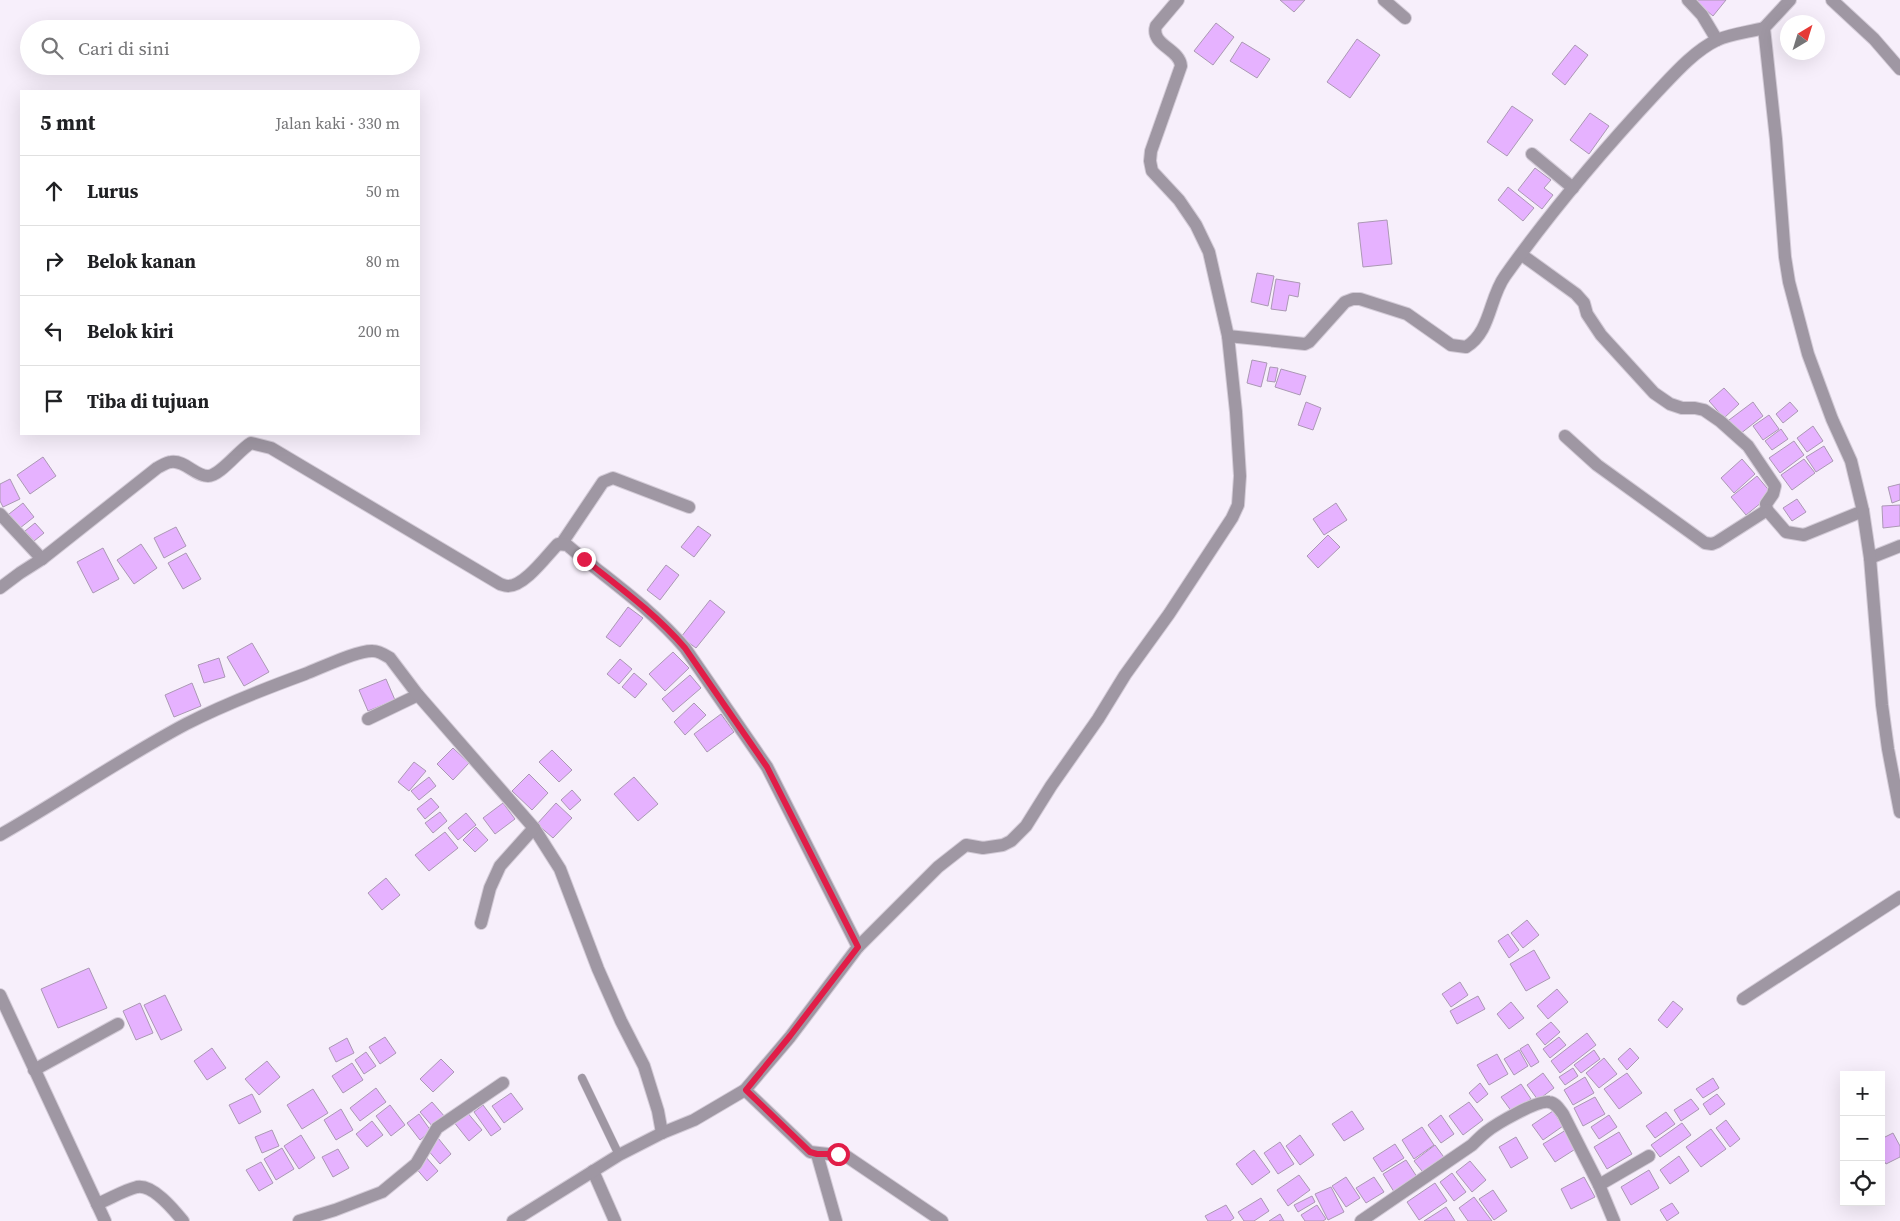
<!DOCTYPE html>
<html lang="id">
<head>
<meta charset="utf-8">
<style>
	:root { --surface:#fff; --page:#f2f2f2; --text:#202124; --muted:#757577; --line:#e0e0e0 }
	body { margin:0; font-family:"Source Serif 4",serif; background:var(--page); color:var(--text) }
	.controls { position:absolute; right:15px; bottom:15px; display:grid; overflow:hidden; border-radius:0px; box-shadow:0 5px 20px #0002 }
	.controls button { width:45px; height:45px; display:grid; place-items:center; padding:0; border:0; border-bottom:1px solid var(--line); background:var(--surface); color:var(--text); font:25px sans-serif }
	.compass { position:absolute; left:1780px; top:15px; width:45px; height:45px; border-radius:50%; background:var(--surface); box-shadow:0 5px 20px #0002; rotate:38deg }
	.stop { position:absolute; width:15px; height:15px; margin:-11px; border:4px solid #e11d48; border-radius:50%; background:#fff }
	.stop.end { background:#e11d48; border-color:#fff; box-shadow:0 1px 5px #0008 }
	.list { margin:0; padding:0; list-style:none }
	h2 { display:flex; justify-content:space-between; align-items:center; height:65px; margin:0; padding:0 20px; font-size:21px }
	h2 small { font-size:16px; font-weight:400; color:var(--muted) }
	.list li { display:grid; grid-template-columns:32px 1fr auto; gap:15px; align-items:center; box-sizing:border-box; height:70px; padding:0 20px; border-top:1px solid var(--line) }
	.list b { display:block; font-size:19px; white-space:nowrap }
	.list em { font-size:16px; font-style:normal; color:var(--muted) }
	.icon { flex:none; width:28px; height:28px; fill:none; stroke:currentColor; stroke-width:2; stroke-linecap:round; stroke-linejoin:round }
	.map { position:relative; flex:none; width:1900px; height:1221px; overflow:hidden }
	.search { position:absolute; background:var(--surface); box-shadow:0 5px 20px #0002; left:20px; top:20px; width:400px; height:55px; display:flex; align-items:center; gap:12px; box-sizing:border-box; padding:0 18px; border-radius:28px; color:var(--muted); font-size:19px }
	.panel { position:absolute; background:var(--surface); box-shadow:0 5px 20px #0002; left:20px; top:90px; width:400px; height:345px; border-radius:0px }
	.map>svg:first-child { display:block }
</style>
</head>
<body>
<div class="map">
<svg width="1900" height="1221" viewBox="0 0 1900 1221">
	<rect width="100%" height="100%" fill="#f7effb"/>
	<!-- building -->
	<g fill="#e6b2ff" stroke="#ab98b4">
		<path d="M 1280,0 L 1305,0 L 1294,12 Z"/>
		<path d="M 1694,0 L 1726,0 L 1713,16 Z"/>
		<path d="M 1216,23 L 1234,37 L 1213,65 L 1194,51 Z"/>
		<path d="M 1357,39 L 1380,55 L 1350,98 L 1327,82 Z"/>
		<path d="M 1242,42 L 1270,59 L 1257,78 L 1230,61 Z"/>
		<path d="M 1575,45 L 1588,55 L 1565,85 L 1552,74 Z"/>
		<path d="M 1512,106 L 1533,120 L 1507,156 L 1487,142 Z"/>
		<path d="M 1590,113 L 1609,126 L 1589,154 L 1570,140 Z"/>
		<path d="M 1535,168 L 1551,180 L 1544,188 L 1553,195 L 1542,209 L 1518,190 Z"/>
		<path d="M 1508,187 L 1534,208 L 1523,221 L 1498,200 Z"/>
		<path d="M 1387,220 L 1392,264 L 1363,267 L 1358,223 Z"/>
		<path d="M 1257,273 L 1274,276 L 1268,306 L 1251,302 Z"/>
		<path d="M 1276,279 L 1300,283 L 1298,297 L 1289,295 L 1286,311 L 1271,309 Z"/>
		<path d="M 1252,360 L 1267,363 L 1261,387 L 1247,383 Z"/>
		<path d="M 1270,367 L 1278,368 L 1275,382 L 1267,381 Z"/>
		<path d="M 1281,369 L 1306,376 L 1300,395 L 1275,387 Z"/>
		<path d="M 1724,388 L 1739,404 L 1724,418 L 1709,401 Z"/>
		<path d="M 1306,402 L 1321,408 L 1313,430 L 1298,425 Z"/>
		<path d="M 1753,402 L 1763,416 L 1740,434 L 1729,420 Z"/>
		<path d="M 1790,402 L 1798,411 L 1783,423 L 1776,414 Z"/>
		<path d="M 1769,415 L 1779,429 L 1763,440 L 1753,426 Z"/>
		<path d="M 1813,426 L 1823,441 L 1807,452 L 1797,438 Z"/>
		<path d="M 1781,429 L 1788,439 L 1772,450 L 1765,441 Z"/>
		<path d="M 1794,441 L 1804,455 L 1780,473 L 1769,458 Z"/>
		<path d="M 1824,446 L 1833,461 L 1816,472 L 1806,457 Z"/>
		<path d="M 43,457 L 56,476 L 30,494 L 17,475 Z"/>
		<path d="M 1742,459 L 1755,474 L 1734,493 L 1721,478 Z"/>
		<path d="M 1804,459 L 1815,473 L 1792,490 L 1781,475 Z"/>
		<path d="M 1757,476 L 1772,494 L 1746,515 L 1731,497 Z"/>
		<path d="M 10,479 L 20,499 L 3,507 L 0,501 L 0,484 Z"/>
		<path d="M 1900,484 L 1900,500 L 1892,503 L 1888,487 Z"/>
		<path d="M 1797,499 L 1806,512 L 1792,521 L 1783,508 Z"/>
		<path d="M 23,503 L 34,517 L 20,528 L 9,514 Z"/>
		<path d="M 1336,503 L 1347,520 L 1324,535 L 1313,519 Z"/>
		<path d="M 1900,505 L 1900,526 L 1883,528 L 1882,506 Z"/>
		<path d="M 35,523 L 44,533 L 34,541 L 25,531 Z"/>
		<path d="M 698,526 L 711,535 L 694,557 L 681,547 Z"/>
		<path d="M 176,527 L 186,546 L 164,558 L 154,538 Z"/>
		<path d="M 1328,535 L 1340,547 L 1318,568 L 1307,556 Z"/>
		<path d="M 141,544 L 157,568 L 134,584 L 117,560 Z"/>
		<path d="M 103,548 L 119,579 L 93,593 L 77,562 Z"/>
		<path d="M 186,553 L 201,579 L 183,589 L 168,563 Z"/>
		<path d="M 666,565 L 679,575 L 660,600 L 647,590 Z"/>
		<path d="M 710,600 L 725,612 L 696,648 L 681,637 Z"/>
		<path d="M 628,607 L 643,618 L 620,647 L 606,637 Z"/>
		<path d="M 252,643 L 269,672 L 244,686 L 227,657 Z"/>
		<path d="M 673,652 L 689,668 L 665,691 L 649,674 Z"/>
		<path d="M 219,658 L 225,677 L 204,683 L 198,665 Z"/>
		<path d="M 620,659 L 632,669 L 619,684 L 607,674 Z"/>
		<path d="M 634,673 L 647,684 L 635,698 L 622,687 Z"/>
		<path d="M 690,675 L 701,688 L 673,712 L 662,699 Z"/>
		<path d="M 386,679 L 395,700 L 368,711 L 359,690 Z"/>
		<path d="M 192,683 L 201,706 L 174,717 L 165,695 Z"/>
		<path d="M 694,703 L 706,715 L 685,735 L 674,722 Z"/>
		<path d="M 721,714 L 734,732 L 707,752 L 694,734 Z"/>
		<path d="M 453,748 L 469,763 L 453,780 L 437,764 Z"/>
		<path d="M 552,750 L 572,770 L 559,782 L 539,762 Z"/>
		<path d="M 414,762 L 426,771 L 409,791 L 398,782 Z"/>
		<path d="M 529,774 L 548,793 L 532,810 L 512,791 Z"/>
		<path d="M 429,777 L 436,786 L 419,800 L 411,791 Z"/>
		<path d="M 634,777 L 658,804 L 638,821 L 614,794 Z"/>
		<path d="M 572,790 L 581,800 L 570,810 L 561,800 Z"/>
		<path d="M 431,798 L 439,807 L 425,819 L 417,809 Z"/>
		<path d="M 503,803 L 515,819 L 495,834 L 483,818 Z"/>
		<path d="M 556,803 L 572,818 L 553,838 L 537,824 Z"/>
		<path d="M 440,812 L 447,821 L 433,833 L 425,823 Z"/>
		<path d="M 466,813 L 476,825 L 458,840 L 448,828 Z"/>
		<path d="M 476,827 L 488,840 L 475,852 L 463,840 Z"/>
		<path d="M 445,832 L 458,848 L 429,871 L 415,855 Z"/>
		<path d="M 386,878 L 400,895 L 382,910 L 368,893 Z"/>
		<path d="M 1527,920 L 1539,935 L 1523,948 L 1511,933 Z"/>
		<path d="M 1508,934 L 1519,950 L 1509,958 L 1498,941 Z"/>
		<path d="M 1534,950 L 1550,978 L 1526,991 L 1510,964 Z"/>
		<path d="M 89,968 L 107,1008 L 58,1028 L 41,989 Z"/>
		<path d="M 1460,982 L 1468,995 L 1451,1007 L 1442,994 Z"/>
		<path d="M 1557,989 L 1568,1002 L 1548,1019 L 1537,1006 Z"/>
		<path d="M 165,995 L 182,1030 L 161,1040 L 144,1005 Z"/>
		<path d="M 1478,996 L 1485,1009 L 1457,1024 L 1450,1011 Z"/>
		<path d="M 1673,1001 L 1683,1009 L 1667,1028 L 1658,1020 Z"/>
		<path d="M 1511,1002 L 1524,1018 L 1509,1029 L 1497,1014 Z"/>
		<path d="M 140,1003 L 153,1033 L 136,1040 L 123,1011 Z"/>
		<path d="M 1551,1022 L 1560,1032 L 1545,1045 L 1536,1034 Z"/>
		<path d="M 1587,1033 L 1596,1045 L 1560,1073 L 1551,1061 Z"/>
		<path d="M 385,1037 L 396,1053 L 380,1064 L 369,1047 Z"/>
		<path d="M 1559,1037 L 1566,1045 L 1550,1058 L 1543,1049 Z"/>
		<path d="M 347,1038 L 354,1053 L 336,1062 L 329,1048 Z"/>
		<path d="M 1528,1044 L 1539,1062 L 1531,1067 L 1520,1049 Z"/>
		<path d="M 212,1048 L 226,1068 L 207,1080 L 194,1061 Z"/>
		<path d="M 1630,1048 L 1639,1058 L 1627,1070 L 1618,1059 Z"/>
		<path d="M 1519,1050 L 1528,1066 L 1514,1075 L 1504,1059 Z"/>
		<path d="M 1594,1050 L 1600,1059 L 1581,1073 L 1574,1065 Z"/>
		<path d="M 366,1052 L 376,1066 L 364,1074 L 355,1060 Z"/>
		<path d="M 1497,1054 L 1508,1074 L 1489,1085 L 1477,1065 Z"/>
		<path d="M 1604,1058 L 1617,1074 L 1599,1088 L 1586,1073 Z"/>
		<path d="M 441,1059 L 454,1072 L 433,1092 L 420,1079 Z"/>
		<path d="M 267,1061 L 280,1077 L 259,1095 L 245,1079 Z"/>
		<path d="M 352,1063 L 363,1080 L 343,1093 L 332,1076 Z"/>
		<path d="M 1573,1068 L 1578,1076 L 1565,1085 L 1559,1077 Z"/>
		<path d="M 1543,1073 L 1554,1088 L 1538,1100 L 1527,1085 Z"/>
		<path d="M 1627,1073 L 1642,1093 L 1619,1109 L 1604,1089 Z"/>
		<path d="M 1585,1077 L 1594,1093 L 1573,1105 L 1564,1090 Z"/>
		<path d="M 1713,1078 L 1719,1088 L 1703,1098 L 1696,1089 Z"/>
		<path d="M 1480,1083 L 1488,1094 L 1477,1103 L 1469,1093 Z"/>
		<path d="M 1521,1084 L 1531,1099 L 1512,1112 L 1501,1097 Z"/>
		<path d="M 376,1088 L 386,1102 L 360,1121 L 350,1108 Z"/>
		<path d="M 313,1089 L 328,1113 L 302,1129 L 287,1105 Z"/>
		<path d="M 511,1093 L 523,1109 L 504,1123 L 492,1106 Z"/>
		<path d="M 252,1094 L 261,1112 L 239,1124 L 229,1105 Z"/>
		<path d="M 1717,1094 L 1725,1104 L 1710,1115 L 1703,1104 Z"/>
		<path d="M 1595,1097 L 1605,1114 L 1583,1126 L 1574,1108 Z"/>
		<path d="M 1691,1099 L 1699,1109 L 1681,1121 L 1674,1110 Z"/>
		<path d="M 432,1102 L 445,1117 L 433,1127 L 420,1112 Z"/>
		<path d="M 1469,1102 L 1483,1120 L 1463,1135 L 1449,1116 Z"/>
		<path d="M 390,1105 L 405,1125 L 391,1136 L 376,1116 Z"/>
		<path d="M 483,1105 L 501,1129 L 491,1136 L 474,1112 Z"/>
		<path d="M 341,1109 L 353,1130 L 336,1140 L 324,1120 Z"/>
		<path d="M 466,1111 L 482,1130 L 469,1141 L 453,1121 Z"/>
		<path d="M 1352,1111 L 1364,1129 L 1344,1141 L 1332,1124 Z"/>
		<path d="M 1553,1111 L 1563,1126 L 1543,1140 L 1532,1125 Z"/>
		<path d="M 1666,1112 L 1675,1124 L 1655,1138 L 1646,1126 Z"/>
		<path d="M 419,1114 L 431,1131 L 420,1140 L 407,1123 Z"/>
		<path d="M 1441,1115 L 1454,1134 L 1441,1143 L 1428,1125 Z"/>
		<path d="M 1609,1115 L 1617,1127 L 1599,1139 L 1591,1127 Z"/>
		<path d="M 1726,1120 L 1740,1139 L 1730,1147 L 1716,1128 Z"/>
		<path d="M 372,1121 L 383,1135 L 367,1147 L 356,1134 Z"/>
		<path d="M 1682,1123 L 1691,1135 L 1660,1157 L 1651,1145 Z"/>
		<path d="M 1422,1127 L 1434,1145 L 1414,1159 L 1402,1140 Z"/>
		<path d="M 1711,1129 L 1726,1149 L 1701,1167 L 1686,1147 Z"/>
		<path d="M 272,1130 L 279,1146 L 262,1153 L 255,1137 Z"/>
		<path d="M 1566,1130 L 1577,1148 L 1555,1162 L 1543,1144 Z"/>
		<path d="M 1619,1132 L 1632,1154 L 1607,1169 L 1594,1147 Z"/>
		<path d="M 1893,1133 L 1900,1146 L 1900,1157 L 1886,1164 L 1881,1156 L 1881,1139 Z"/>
		<path d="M 301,1135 L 315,1158 L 299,1169 L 284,1146 Z"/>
		<path d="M 1300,1135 L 1314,1155 L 1300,1165 L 1286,1146 Z"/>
		<path d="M 1516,1137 L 1528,1158 L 1511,1168 L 1499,1147 Z"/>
		<path d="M 438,1138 L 451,1154 L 440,1164 L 426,1148 Z"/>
		<path d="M 1280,1142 L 1294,1164 L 1278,1174 L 1264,1153 Z"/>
		<path d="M 1395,1144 L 1404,1158 L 1382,1172 L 1373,1158 Z"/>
		<path d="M 1435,1145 L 1446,1160 L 1426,1176 L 1414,1161 Z"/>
		<path d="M 282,1148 L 294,1169 L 276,1180 L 264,1159 Z"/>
		<path d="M 338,1149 L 349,1168 L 333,1177 L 322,1157 Z"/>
		<path d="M 1254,1150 L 1270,1172 L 1252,1185 L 1236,1164 Z"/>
		<path d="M 425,1156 L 438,1171 L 427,1181 L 414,1166 Z"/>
		<path d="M 1679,1156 L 1689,1171 L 1670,1184 L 1660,1170 Z"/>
		<path d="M 1406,1160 L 1419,1180 L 1396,1195 L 1383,1174 Z"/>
		<path d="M 1470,1161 L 1486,1180 L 1472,1192 L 1456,1172 Z"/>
		<path d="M 261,1162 L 273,1183 L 259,1191 L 246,1170 Z"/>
		<path d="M 1649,1170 L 1659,1188 L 1631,1205 L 1621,1187 Z"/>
		<path d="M 1452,1173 L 1466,1192 L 1454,1201 L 1440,1182 Z"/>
		<path d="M 1299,1175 L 1310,1190 L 1288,1206 L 1277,1190 Z"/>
		<path d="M 1346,1177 L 1360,1198 L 1346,1207 L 1332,1186 Z"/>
		<path d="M 1374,1177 L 1384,1192 L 1366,1203 L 1356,1188 Z"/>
		<path d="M 1584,1177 L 1595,1197 L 1571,1209 L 1561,1189 Z"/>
		<path d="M 1435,1183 L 1447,1201 L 1419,1220 L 1407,1202 Z"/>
		<path d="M 1331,1187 L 1344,1212 L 1328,1220 L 1315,1194 Z"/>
		<path d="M 1493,1190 L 1507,1211 L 1494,1220 L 1479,1199 Z"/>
		<path d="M 1312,1196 L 1315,1202 L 1298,1212 L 1294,1205 Z"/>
		<path d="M 1474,1197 L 1492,1221 L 1468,1221 L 1459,1208 Z"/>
		<path d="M 1261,1198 L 1269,1211 L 1254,1221 L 1244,1221 L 1238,1212 Z"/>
		<path d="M 1672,1203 L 1679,1213 L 1667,1221 L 1660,1210 Z"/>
		<path d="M 1226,1205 L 1234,1218 L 1230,1221 L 1208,1221 L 1205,1216 Z"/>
		<path d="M 1317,1205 L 1326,1219 L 1323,1221 L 1305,1221 L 1301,1215 Z"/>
		<path d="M 1446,1207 L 1455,1221 L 1424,1221 Z"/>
		<path d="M 1280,1214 L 1284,1221 L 1269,1221 Z"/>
	</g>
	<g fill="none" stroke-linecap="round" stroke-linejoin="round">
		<!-- service casing -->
		<g stroke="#d3cbd7" stroke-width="9">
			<path id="service" d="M 582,1078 L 619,1155"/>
		</g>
		<!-- minor casing -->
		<g stroke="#d3cbd7" stroke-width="14">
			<g id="minor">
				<path d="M 1178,0 L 1156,26 C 1150,45 1180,49 1181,66 L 1151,151 L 1150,161 L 1152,171 L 1179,200 L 1196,225 L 1209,252 L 1228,336"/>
				<path d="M 1384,0 L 1405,18"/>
				<path d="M 1688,0 L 1702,15 L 1717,40"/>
				<path d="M 1832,0 L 1874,39 L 1900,69"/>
				<path d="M 1532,154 L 1573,188"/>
				<path d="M 1522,255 L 1576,294 L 1584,303 L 1587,314 L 1601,335 L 1654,393 L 1670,404 L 1682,408 L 1695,408 L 1704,410 L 1720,421 L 1748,446 L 1775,486 L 1773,494 L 1766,504 L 1767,510 L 1786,532 L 1804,535 L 1863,511"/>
				<path d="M 1565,436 L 1597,465 L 1705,543 L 1712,544 L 1717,542 L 1767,510"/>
				<path d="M 0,514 L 42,559"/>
				<path d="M 562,543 L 603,482 L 613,478 L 689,507"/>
				<path d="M 1870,558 L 1900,546"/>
				<path d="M 0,588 L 20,573 L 42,559 L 157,468 C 161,466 167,462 171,462 C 185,460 195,476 208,476 C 220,476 239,450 251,443 L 271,448 L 500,584 C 503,585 505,586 508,586 C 525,586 547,555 558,544 L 567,545 C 607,579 651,608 685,648 L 767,767 L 858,947"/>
				<path d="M 368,719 L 418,695"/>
				<path d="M 0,835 C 63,799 122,758 186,724 C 225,704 264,689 305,674 C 321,668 357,650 373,651 C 379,651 385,655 390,658 L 418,695 L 534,828 L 560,869 L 598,969 L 621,1021 L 644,1066 L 658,1111 L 662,1133"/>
				<path d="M 481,923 L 490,888 L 500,866 L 534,828"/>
				<path d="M 1743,999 L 1900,897"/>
				<path d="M 34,1070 L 118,1024"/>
				<path d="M 745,1090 L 810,1152 L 846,1156 L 942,1221"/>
				<path d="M 817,1154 L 836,1221"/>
				<path d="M 593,1171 L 615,1221"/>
				<path d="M 1599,1185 L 1649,1156"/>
				<path d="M 97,1204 C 110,1199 124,1190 137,1187 C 153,1184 174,1210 183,1221"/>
				<path d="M 299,1221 L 335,1210 L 382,1192 L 416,1164 L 437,1128 L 503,1083"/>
				<path d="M 513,1221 L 619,1155 L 662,1133 L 694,1120 L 745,1090 L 790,1037 L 858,947 L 938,867 L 966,845 L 983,848 L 1003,845 L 1011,841 L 1026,826 L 1051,786 L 1098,719 L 1125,675 L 1169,614 L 1232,518 L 1238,505 L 1240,476 L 1236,412 L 1228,336 L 1305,344 L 1309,342 L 1345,302 L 1353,299 L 1360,299 L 1407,314 L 1451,345 L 1466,347 C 1491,332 1489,298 1505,276 C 1551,211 1603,150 1657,92 C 1674,74 1694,51 1717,40 C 1731,34 1749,32 1764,28"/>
				<path d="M 1361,1221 L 1472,1145 C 1476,1141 1481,1136 1486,1132 C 1496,1124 1537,1100 1549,1102 C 1556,1103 1559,1109 1563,1114 L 1599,1185 L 1614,1221"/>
			</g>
		</g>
		<!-- tertiary casing -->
		<g stroke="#d3cbd7" stroke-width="14">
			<g id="tertiary">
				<path d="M 1790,0 L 1764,28 L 1776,139 L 1785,257 L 1789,282 L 1808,354 L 1832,419 L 1851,461 L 1863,511 L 1870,558 L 1882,705 L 1888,749 L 1900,812"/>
				<path d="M 0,995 L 105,1221"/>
			</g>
		</g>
		<!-- service -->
		<use href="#service" stroke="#9f97a3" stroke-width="8"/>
		<!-- minor -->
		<use href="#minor" stroke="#9f97a3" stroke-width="12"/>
		<!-- tertiary -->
		<use href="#tertiary" stroke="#9f97a3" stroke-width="12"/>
	</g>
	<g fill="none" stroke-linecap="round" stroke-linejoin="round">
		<!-- route -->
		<path stroke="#e11d48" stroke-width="6" d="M 584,559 C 619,587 656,614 685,648 L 767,767 L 858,947 L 790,1036 L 746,1090 L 810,1152 L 817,1154 L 838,1154"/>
	</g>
</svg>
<div class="controls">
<button>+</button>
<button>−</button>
<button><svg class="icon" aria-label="locate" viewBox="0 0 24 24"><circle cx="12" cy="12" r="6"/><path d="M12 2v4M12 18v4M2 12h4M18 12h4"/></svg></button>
</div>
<svg class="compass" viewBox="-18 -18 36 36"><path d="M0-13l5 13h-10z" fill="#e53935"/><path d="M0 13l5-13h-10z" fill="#757577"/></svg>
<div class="stop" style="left:838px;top:1154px"></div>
<div class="stop end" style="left:584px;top:559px"></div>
<div class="search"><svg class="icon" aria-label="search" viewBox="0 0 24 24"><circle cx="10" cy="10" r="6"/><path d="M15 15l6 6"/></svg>Cari di sini</div>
<section class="panel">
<h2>5 mnt<small>Jalan kaki · 330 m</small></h2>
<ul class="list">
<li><svg class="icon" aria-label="ahead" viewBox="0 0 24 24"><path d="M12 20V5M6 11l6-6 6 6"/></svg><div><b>Lurus</b></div><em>50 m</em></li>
<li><svg class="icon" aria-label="right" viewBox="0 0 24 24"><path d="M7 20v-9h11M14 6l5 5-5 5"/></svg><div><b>Belok kanan</b></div><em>80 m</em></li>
<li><svg class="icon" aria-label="left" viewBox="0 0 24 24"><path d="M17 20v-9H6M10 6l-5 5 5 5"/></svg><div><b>Belok kiri</b></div><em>200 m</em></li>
<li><svg class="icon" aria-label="arrive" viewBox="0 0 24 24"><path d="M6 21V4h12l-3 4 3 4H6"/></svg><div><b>Tiba di tujuan</b></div></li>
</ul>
</section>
</div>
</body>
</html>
